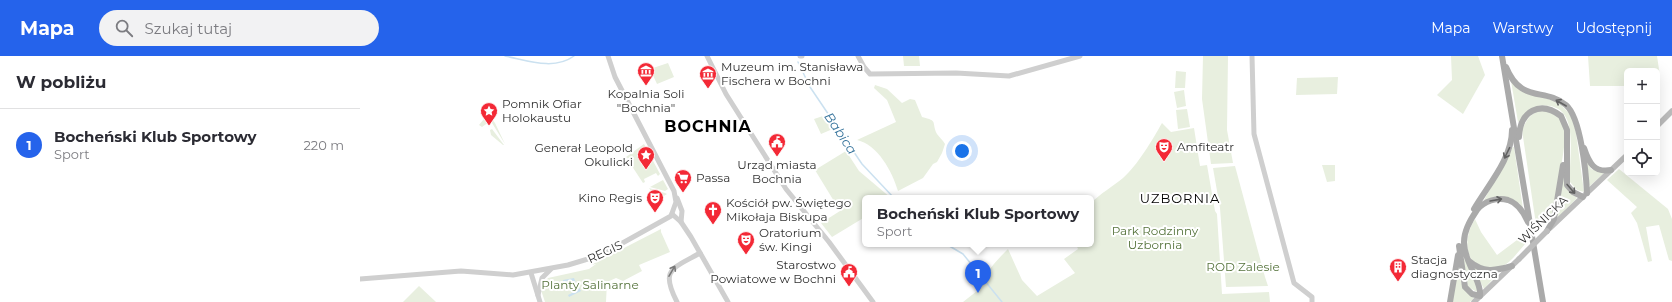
<!DOCTYPE html>
<html lang="pl">
<head>
<meta charset="utf-8">
<style>
	:root { --surface:#fff; --page:#f2f2f3; --text:#2b2b33; --muted:#7c7c81; --line:#e1e1e2; --accent:#2563eb }
	body { margin:0; font-family:Montserrat,sans-serif; background:var(--page); color:var(--text) }
	.controls { position:absolute; right:12px; top:12px; display:grid; overflow:hidden; border-radius:6px; box-shadow:0 4px 16px #0002 }
	.controls button { width:36px; height:36px; display:grid; place-items:center; padding:0; border:0; border-bottom:1px solid var(--line); background:var(--surface); color:var(--text); font:20px sans-serif }
	.you { position:absolute; left:602px; top:95px; width:14px; height:14px; margin:-10px; border:3px solid #fff; border-radius:50%; background:#1a73e8; box-shadow:0 0 0 6px #1a73e833 }
	.badge { display:grid; place-items:center; width:26px; height:26px; border-radius:50%; background:var(--accent); color:#fff; font-size:13px; font-weight:700 }
	.pin { position:absolute; translate:-50% -33px; filter:drop-shadow(0 1px 2px #0008) }
	.pin::after { content:''; position:absolute; top:21px; width:14px; height:12px; background:inherit; clip-path:polygon(0 0,100% 0,50% 100%) }
	.popup { position:absolute; left:502px; top:139px; width:232px; height:52px; box-sizing:border-box; display:grid; place-content:center; border-radius:6px; background:var(--surface); filter:drop-shadow(0 1px 3px #0005); font-size:13px; white-space:nowrap; color:var(--muted) }
	.popup b { font-size:15px; color:var(--text) }
	.popup::after { content:''; position:absolute; left:50%; top:100%; margin-left:-8px; border:8px solid transparent; border-top-color:var(--surface) }
	.list { margin:0; padding:0; list-style:none }
	h2 { display:flex; justify-content:space-between; align-items:center; height:52px; margin:0; padding:0 16px; font-size:17px }
	h2 small { font-size:13px; font-weight:400; color:var(--muted) }
	.list li { display:grid; grid-template-columns:26px 1fr auto; gap:12px; align-items:center; box-sizing:border-box; height:72px; padding:0 16px; border-top:1px solid var(--line) }
	.list b { display:block; font-size:15px; white-space:nowrap }
	.list p { margin:0; font-size:13px; white-space:nowrap; color:var(--muted) }
	.list em { font-size:13px; font-style:normal; color:var(--muted) }
	.icon { flex:none; width:22px; height:22px; fill:none; stroke:currentColor; stroke-width:2; stroke-linecap:round; stroke-linejoin:round }
	.map { position:relative; flex:none; width:1312px; height:246px; overflow:hidden }
	header { display:flex; align-items:center; gap:24px; box-sizing:border-box; height:56px; padding:0 20px; background:var(--accent); color:#fff }
	header strong { font-size:19px }
	nav { display:flex; gap:22px; margin-inline-start:auto; font-size:14px }
	.search { width:280px; height:36px; background:var(--page); display:flex; align-items:center; gap:10px; box-sizing:border-box; padding:0 14px; border-radius:22px; color:var(--muted); font-size:15px }
	main { display:flex }
	aside { flex:1; background:var(--surface) }
	.map>svg:first-child { display:block }
</style>
</head>
<body>
<header>
<strong>Mapa</strong>
<div class="search"><svg class="icon" aria-label="search" viewBox="0 0 24 24"><circle cx="10" cy="10" r="6"/><path d="M15 15l6 6"/></svg>Szukaj tutaj</div>
<nav><a>Mapa</a><a>Warstwy</a><a>Udostępnij</a></nav>
</header>
<main>
<aside>
<h2>W pobliżu<small></small></h2>
<ul class="list">
<li><span class="badge">1</span><div><b>Bocheński Klub Sportowy</b><p>Sport</p></div><em>220 m</em></li>
</ul>
</aside>
<div class="map">
<svg width="1312" height="246" viewBox="0 0 1312 246">
	<rect width="100%" height="100%" fill="#fff"/>
	<!-- green -->
	<g fill="#e8efdf">
		<path d="M 543,0 L 559,0 L 560,10 L 544,10 Z"/>
		<path d="M 843,0 L 868,0 L 867,74 L 873,107 L 851,108 L 842,43 Z"/>
		<path d="M 1091,0 L 1118,0 L 1125,19 L 1103,58 L 1077,39 L 1092,24 Z"/>
		<path d="M 1228,0 L 1297,0 L 1300,20 L 1297,21 L 1297,15 L 1267,15 L 1267,30 L 1230,30 Z"/>
		<path d="M 308,7 L 314,21 L 297,28 L 290,13 Z"/>
		<path d="M 816,15 L 826,16 L 825,32 L 815,32 Z"/>
		<path d="M 978,21 L 977,38 L 936,39 L 937,22 Z"/>
		<path d="M 1151,25 L 1171,38 L 1198,46 L 1212,60 L 1216,77 L 1224,136 L 1217,134 L 1210,126 C 1208,100 1223,44 1178,50 L 1158,66 Z"/>
		<path d="M 515,29 L 527,33 L 542,47 L 550,43 L 555,44 L 562,61 C 579,65 571,66 577,78 C 579,81 583,84 585,88 L 582,97 L 577,106 L 573,108 L 563,122 L 538,135 C 532,115 518,89 497,84 L 536,66 L 527,44 L 514,32 Z"/>
		<path d="M 824,34 L 826,50 L 817,52 L 814,36 Z"/>
		<path d="M 827,53 L 830,71 L 818,73 L 816,54 Z"/>
		<path d="M 1182,54 C 1192,57 1199,59 1204,69 C 1209,79 1195,142 1192,157 L 1187,166 L 1177,175 L 1162,74 C 1167,63 1170,58 1182,54 Z"/>
		<path d="M 128,58 L 135,67 L 145,88 L 132,67 L 129,66 L 122,71 L 119,69 Z"/>
		<path d="M 466,59 L 475,72 L 461,78 L 454,63 Z"/>
		<path d="M 802,67 L 811,76 L 834,72 L 840,110 L 847,109 L 855,155 L 857,158 L 862,238 L 909,236 L 910,246 L 603,246 L 622,231 C 622,219 639,202 648,193 L 662,224 L 677,240 L 715,217 L 704,203 L 718,193 L 716,188 L 731,188 L 731,167 L 733,164 L 731,160 L 731,147 C 741,137 752,131 763,122 C 777,110 793,83 802,67 Z"/>
		<path d="M 132,73 L 144,89 L 143,89 L 131,79 L 130,74 Z"/>
		<path d="M 284,88 L 300,118 L 298,120 L 296,117 L 284,123 L 285,126 L 283,127 L 266,101 Z"/>
		<path d="M 1153,91 L 1154,91 L 1163,153 L 1159,147 L 1124,144 Z"/>
		<path d="M 486,95 L 499,115 L 531,142 L 505,142 L 505,161 L 472,181 L 461,167 L 480,155 L 455,114 Z"/>
		<path d="M 1226,104 L 1231,113 L 1244,117 L 1230,130 L 1228,128 Z"/>
		<path d="M 1205,107 L 1208,135 L 1217,142 L 1197,163 Z"/>
		<path d="M 962,109 L 975,109 L 975,125 L 967,126 Z"/>
		<path d="M 875,110 L 905,221 L 908,230 L 866,231 L 860,152 L 853,112 Z"/>
		<path d="M 1259,113 L 1308,153 L 1312,163 L 1312,205 L 1309,204 L 1299,169 L 1286,171 L 1292,205 L 1288,206 L 1277,167 L 1271,157 L 1277,151 L 1247,124 Z"/>
		<path d="M 303,124 L 308,133 L 305,135 L 290,131 Z"/>
		<path d="M 289,132 L 305,137 L 307,138 L 297,144 Z"/>
		<path d="M 1115,163 L 1121,176 L 1137,199 L 1157,184 L 1164,184 L 1167,186 C 1160,193 1151,207 1142,210 C 1108,222 1099,188 1115,163 Z"/>
		<path d="M 301,173 L 301,176 L 310,196 L 279,209 L 282,215 L 263,225 L 256,222 L 247,226 L 246,246 L 185,246 L 181,234 L 184,233 L 185,226 L 188,222 L 229,213 L 236,208 L 231,209 Z"/>
		<path d="M 1103,199 L 1117,227 L 1119,237 L 1108,231 Z"/>
		<path d="M 1099,207 L 1101,227 L 1114,242 L 1110,246 L 1092,246 Z"/>
		<path d="M 1112,209 L 1138,216 L 1138,217 L 1124,233 Z"/>
		<path d="M 59,230 L 76,246 L 43,246 Z"/>
	</g>
	<!-- water -->
	<path fill="#cbe1f0" d="M 214,222 L 217,230 L 218,230 L 221,235 L 209,241 L 208,239 L 216,235 L 211,225 L 203,226 L 203,224 Z"/>
	<g fill="none" stroke-linecap="round" stroke-linejoin="round">
		<!-- stream -->
		<g stroke="#cbe1f0" stroke-width="1.5">
			<path d="M 145,0 C 166,4 194,15 214,0"/>
			<path d="M 438,6 L 450,31 L 502,108 L 534,142"/>
			<path d="M 586,188 L 603,198 L 642,246"/>
		</g>
		<!-- tertiary -->
		<g stroke="#cfcfcf" stroke-width="5">
			<path d="M 347,0 L 366,38 L 426,133 L 469,186 L 513,246"/>
			<path d="M 440,0 L 442,0"/>
			<path d="M 498,0 L 504,11 L 510,18 L 596,17 L 649,20 L 720,0"/>
			<path d="M 892,0 L 894,78 L 934,227 L 952,241 L 952,246"/>
			<path d="M 317,142 L 322,155 L 321,166"/>
			<path d="M 312,158 L 321,166 L 331,181 L 368,246"/>
			<path d="M 171,217 L 180,246"/>
			<path d="M 0,223 L 101,215 L 153,219 L 208,209 L 241,199 L 311,160 L 316,146 L 314,135 L 255,21 L 248,0"/>
			<path d="M 178,239 L 182,222 L 191,213"/>
			<path d="M 317,246 C 300,213 312,213 340,197"/>
		</g>
		<!-- secondary -->
		<g stroke="#bcbcbc" stroke-width="5.5">
			<path d="M 1297,70 L 1312,55"/>
			<path d="M 1190,172 L 1267,99"/>
			<path d="M 1114,246 L 1159,203"/>
		</g>
		<!-- primary -->
		<g stroke="#aaa" stroke-width="6">
			<path d="M 1142,0 L 1183,246"/>
			<path d="M 1146,11 C 1161,48 1184,31 1206,49 C 1221,62 1226,117 1227,137"/>
			<path d="M 1159,81 C 1160,55 1180,44 1201,60 L 1207,74 L 1207,129 L 1213,136 L 1223,141"/>
			<path d="M 1224,92 C 1229,107 1234,117 1251,114"/>
			<path d="M 1114,153 C 1128,129 1152,103 1152,74"/>
			<path d="M 1187,175 L 1194,163 L 1203,109"/>
			<path d="M 1099,190 L 1105,231 L 1112,238 L 1120,240 C 1121,233 1118,227 1115,220 C 1102,192 1098,181 1117,154 C 1124,145 1137,141 1148,144 C 1158,147 1164,157 1168,166"/>
			<path d="M 1109,205 C 1123,217 1135,215 1152,210"/>
			<path d="M 1090,246 L 1098,199"/>
		</g>
		<!-- secondary-bridge -->
		<path stroke="#bcbcbc" stroke-width="5.5" d="M 1159,203 L 1187,175"/>
	</g>
	<!-- one-way arrows -->
	<defs><path id="oneway-shaft" d="M-6 0H5M1.5-3L5.5 0L1.5 3" fill="none" stroke-width="1.6" stroke-linecap="round" stroke-linejoin="round"/></defs>
	<g stroke="#626262">
		<use href="#oneway-shaft" transform="translate(1201 47) rotate(-150)"/>
		<use href="#oneway-shaft" transform="translate(1147 97) rotate(116)"/>
		<use href="#oneway-shaft" transform="translate(1211 133) rotate(49)"/>
		<use href="#oneway-shaft" transform="translate(1136 144) rotate(-10)"/>
	</g>
	<use stroke="#797979" href="#oneway-shaft" transform="translate(312 215) rotate(-60)"/>
	<!-- icons -->
	<defs>
		<g id="museum-pin" transform="scale(0.9)"><path d="M0 17L-7.5 6A9.5 9.5 0 1 1 7.5 6Z" fill="#f32936" stroke="#fff"/><path d="M0-6L6-3V-2H-6V-3ZM-5-1h2V3h-2ZM-1-1h2V3h-2ZM3-1h2V3H3ZM-6 4H6V6H-6Z" fill="#fff"/></g>
		<g id="sight-pin" transform="scale(0.9)"><path d="M0 17L-7.5 6A9.5 9.5 0 1 1 7.5 6Z" fill="#f32936" stroke="#fff"/><path d="M0-6L1.8-2.2L6-1.7L2.9 1.2L3.7 5.4L0 3.3L-3.7 5.4L-2.9 1.2L-6-1.7L-1.8-2.2Z" fill="#fff"/></g>
		<g id="civic-pin" transform="scale(0.9)"><path d="M0 17L-7.5 6A9.5 9.5 0 1 1 7.5 6Z" fill="#f32936" stroke="#fff"/><path d="M-.6-6.5H3V-4.5H.6V-3L4-1V1h2V6H-6V1h2V-1L-.6-3ZM-1.2 2.5V6h2.4V2.5Z" fill="#fff"/></g>
		<g id="theatre-pin" transform="scale(0.9)"><path d="M0 17L-7.5 6A9.5 9.5 0 1 1 7.5 6Z" fill="#f32936" stroke="#fff"/><path d="M-5-5.5Q0-4 5-5.5V0Q5 5 0 6Q-5 5-5 0ZM-3.3-2.5H-1v1.5H-3.3ZM1-2.5H3.3v1.5H1ZM-2.8 1Q0 5.5 2.8 1Z" fill="#fff"/></g>
		<g id="supermarket-pin" transform="scale(0.9)"><path d="M0 17L-7.5 6A9.5 9.5 0 1 1 7.5 6Z" fill="#f32936" stroke="#fff"/><path d="M-6-5.5h2.5l.6 2H6L4.5 2H-2.5L-4.4-4H-6ZM-1.5 3.2a1.3 1.3 0 1 0 .1 0ZM3 3.2a1.3 1.3 0 1 0 .1 0Z" fill="#fff"/></g>
		<g id="church-pin" transform="scale(0.9)"><path d="M0 17L-7.5 6A9.5 9.5 0 1 1 7.5 6Z" fill="#f32936" stroke="#fff"/><path d="M-1.2-6h2.4v3.5h3.3v2.4h-3.3V6h-2.4V-.1h-3.3v-2.4h3.3Z" fill="#fff"/></g>
		<g id="building-pin" transform="scale(0.9)"><path d="M0 17L-7.5 6A9.5 9.5 0 1 1 7.5 6Z" fill="#f32936" stroke="#fff"/><path d="M-4-6H4V6H1V3H-1V6H-4ZM-2.5-4.3h1.7v1.8h-1.7ZM.8-4.3h1.7v1.8H.8ZM-2.5-1h1.7V.8h-1.7ZM.8-1h1.7V.8H.8Z" fill="#fff"/></g>
	</defs>
	<g fill-rule="evenodd">
		<use href="#museum-pin" x="286" y="15"/>
		<use href="#museum-pin" x="348" y="18"/>
		<use href="#sight-pin" x="129" y="55"/>
		<use href="#civic-pin" x="417" y="86"/>
		<use href="#theatre-pin" x="804" y="91"/>
		<use href="#sight-pin" x="286" y="99"/>
		<use href="#supermarket-pin" x="323" y="122"/>
		<use href="#theatre-pin" x="295" y="142"/>
		<use href="#church-pin" x="353" y="154"/>
		<use href="#theatre-pin" x="386" y="184"/>
		<use href="#building-pin" x="1038" y="211"/>
		<use href="#civic-pin" x="489" y="216"/>
	</g>
	<g text-anchor="middle" stroke-width="4" stroke-linejoin="round" paint-order="stroke">
		<!-- poi labels -->
		<g font-size="12" fill="#323232" stroke="#fff" text-anchor="start">
			<text x="361" y="15">Muzeum im. Stanisława<tspan x="361" dy="14">Fischera w Bochni</tspan></text>
			<text x="286" y="42" text-anchor="middle">Kopalnia Soli<tspan x="286" dy="14">"Bochnia"</tspan></text>
			<text x="142" y="52">Pomnik Ofiar<tspan x="142" dy="14">Holokaustu</tspan></text>
			<text x="817" y="95">Amfiteatr</text>
			<text x="273" y="96" text-anchor="end">Generał Leopold<tspan x="273" dy="14">Okulicki</tspan></text>
			<text x="417" y="113" text-anchor="middle">Urząd miasta<tspan x="417" dy="14">Bochnia</tspan></text>
			<text x="336" y="126">Passa</text>
			<text x="282" y="146" text-anchor="end">Kino Regis</text>
			<text x="366" y="151">Kościół pw. Świętego<tspan x="366" dy="14">Mikołaja Biskupa</tspan></text>
			<text x="399" y="181">Oratorium<tspan x="399" dy="14">św. Kingi</tspan></text>
			<text x="1051" y="208">Stacja<tspan x="1051" dy="14">diagnostyczna</tspan></text>
			<text x="476" y="213" text-anchor="end">Starostwo<tspan x="476" dy="14">Powiatowe w Bochni</tspan></text>
		</g>
		<!-- street labels -->
		<g font-size="12" fill="#323232" stroke="#fff">
			<text transform="translate(1183 164) rotate(-44)" y="4">WIŚNICKA</text>
			<text transform="translate(245 196) rotate(-25)" y="4">REGIS</text>
		</g>
		<!-- park labels -->
		<g font-size="12" fill="#54723a" stroke="#fff">
			<text x="795" y="179">Park Rodzinny<tspan x="795" dy="14">Uzbornia</tspan></text>
			<text x="883" y="215">ROD Zalesie</text>
			<text x="230" y="233">Planty Salinarne</text>
		</g>
		<!-- water labels -->
		<g font-size="13" font-style="italic" fill="#37749c" stroke="#fff">
			<text transform="translate(481 77) rotate(56)" y="5">Babica</text>
		</g>
		<!-- neighbourhood labels -->
		<g font-size="13" letter-spacing="1" fill="#000" stroke="#fff">
			<text x="820" y="147">UZBORNIA</text>
		</g>
		<!-- district labels -->
		<g font-size="16" font-weight="bold" letter-spacing="1" fill="#000" stroke="#fff">
			<text x="348" y="76">BOCHNIA</text>
		</g>
	</g>
</svg>
<div class="controls">
<button>+</button>
<button>−</button>
<button><svg class="icon" aria-label="locate" viewBox="0 0 24 24"><circle cx="12" cy="12" r="6"/><path d="M12 2v4M12 18v4M2 12h4M18 12h4"/></svg></button>
</div>
<div class="you"></div>
<div class="pin badge" style="left:618px;top:237px">1</div>
<div class="popup"><b>Bocheński Klub Sportowy</b>Sport</div>
</div>
</main>
</body>
</html>
